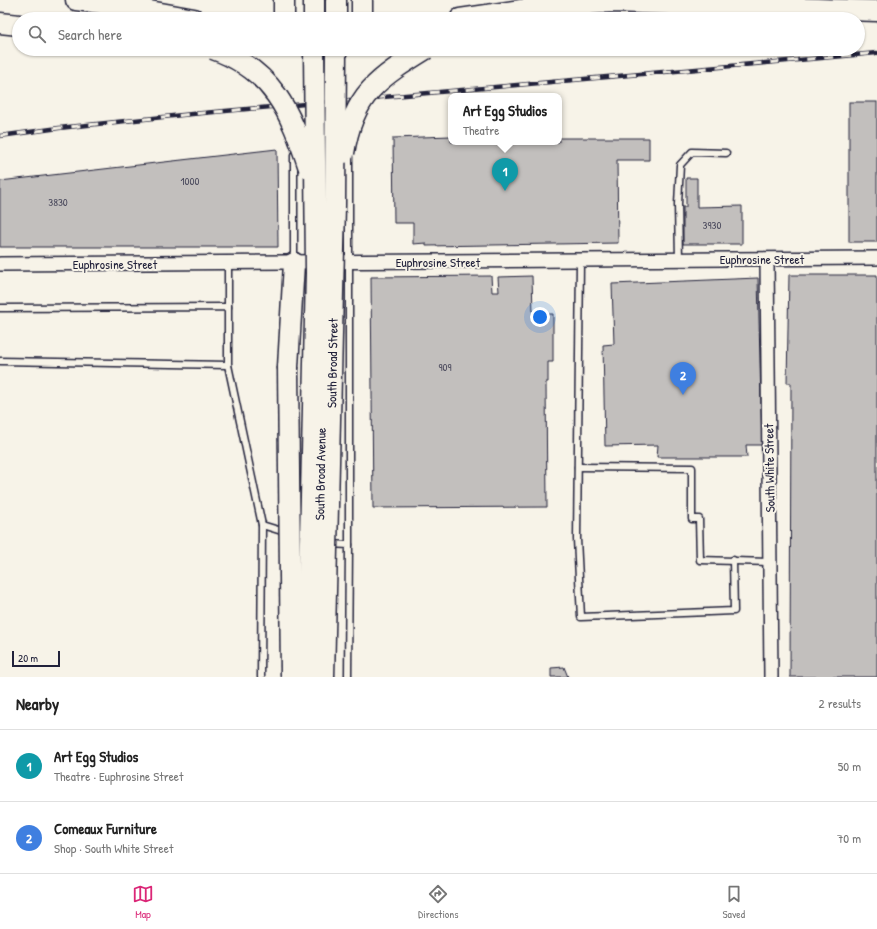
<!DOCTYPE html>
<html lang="en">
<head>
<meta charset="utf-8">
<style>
	:root { --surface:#fff; --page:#f2f2f2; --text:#222; --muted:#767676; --line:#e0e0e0; --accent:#db2777 }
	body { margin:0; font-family:"Patrick Hand",sans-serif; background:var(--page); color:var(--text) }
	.scale { position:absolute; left:12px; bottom:10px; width:48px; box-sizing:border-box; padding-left:4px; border:2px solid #22223b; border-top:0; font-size:11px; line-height:14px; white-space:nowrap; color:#22223b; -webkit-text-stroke:3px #f7f3e8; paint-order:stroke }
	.you { position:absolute; left:540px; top:317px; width:14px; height:14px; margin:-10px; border:3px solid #fff; border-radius:50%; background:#1a73e8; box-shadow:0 0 0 6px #1a73e833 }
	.badge { display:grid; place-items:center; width:26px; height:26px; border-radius:50%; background:var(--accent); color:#fff; font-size:13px; font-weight:700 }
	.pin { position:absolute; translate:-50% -33px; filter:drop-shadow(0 1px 2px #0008) }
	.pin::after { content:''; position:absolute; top:21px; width:14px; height:12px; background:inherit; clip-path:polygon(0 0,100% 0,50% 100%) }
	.popup { position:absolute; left:448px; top:93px; width:114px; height:52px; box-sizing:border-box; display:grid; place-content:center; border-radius:8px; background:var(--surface); filter:drop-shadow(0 1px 3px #0005); font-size:13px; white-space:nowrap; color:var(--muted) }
	.popup b { font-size:15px; color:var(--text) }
	.popup::after { content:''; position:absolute; left:50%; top:100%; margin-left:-8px; border:8px solid transparent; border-top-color:var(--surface) }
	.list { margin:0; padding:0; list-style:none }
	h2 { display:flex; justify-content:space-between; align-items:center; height:52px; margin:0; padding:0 16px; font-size:17px }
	h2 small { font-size:13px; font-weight:400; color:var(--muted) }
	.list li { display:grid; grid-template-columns:26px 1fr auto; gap:12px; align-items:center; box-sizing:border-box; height:72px; padding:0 16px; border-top:1px solid var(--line) }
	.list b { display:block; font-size:15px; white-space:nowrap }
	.list p { margin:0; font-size:13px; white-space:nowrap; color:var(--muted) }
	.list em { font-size:13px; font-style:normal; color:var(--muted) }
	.icon { flex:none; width:22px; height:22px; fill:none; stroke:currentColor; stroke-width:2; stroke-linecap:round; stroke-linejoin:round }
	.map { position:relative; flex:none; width:877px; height:677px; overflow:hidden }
	.search { position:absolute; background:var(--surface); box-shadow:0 1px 3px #0004; left:12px; right:12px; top:12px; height:44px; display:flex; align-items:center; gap:10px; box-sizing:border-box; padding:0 14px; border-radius:22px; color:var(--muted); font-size:15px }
	.sheet { height:196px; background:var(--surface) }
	nav { display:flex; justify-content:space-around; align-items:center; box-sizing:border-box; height:56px; border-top:1px solid var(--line); background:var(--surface); font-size:11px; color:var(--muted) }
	nav a { display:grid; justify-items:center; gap:2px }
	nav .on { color:var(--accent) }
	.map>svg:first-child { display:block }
</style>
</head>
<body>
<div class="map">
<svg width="877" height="677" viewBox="0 0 877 677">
	<rect width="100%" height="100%" fill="#f7f3e8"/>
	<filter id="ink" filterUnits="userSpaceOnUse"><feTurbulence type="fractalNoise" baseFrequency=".025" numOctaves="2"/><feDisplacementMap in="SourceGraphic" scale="8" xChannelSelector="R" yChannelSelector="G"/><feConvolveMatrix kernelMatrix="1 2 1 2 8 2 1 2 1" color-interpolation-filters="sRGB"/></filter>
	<g filter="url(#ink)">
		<!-- building -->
		<g fill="#c2bfbd" stroke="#22223b">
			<rect x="849" y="102" width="28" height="140"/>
			<path d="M 451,136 L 451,142 L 559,142 L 559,138 L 649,138 L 649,160 L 617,160 L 618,243 L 426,246 L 426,243 L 413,244 L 413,223 L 394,223 L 393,138 Z"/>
			<path d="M 277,149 L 278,247 L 0,247 L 0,181 Z"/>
			<path d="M 686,178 L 697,178 L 697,207 L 742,206 L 742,244 L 683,244 L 683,207 L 686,207 Z"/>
			<path d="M 789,275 L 877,275 L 877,677 L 790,677 L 791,383 L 787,383 Z"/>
			<path d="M 491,276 L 492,292 L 499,292 L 498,277 L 532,276 L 533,314 L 553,314 L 553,362 L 548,362 L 548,382 L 546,382 L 547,507 L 373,508 L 371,277 Z"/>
			<path d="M 758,278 L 762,445 L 746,445 L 747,457 L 657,457 L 658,445 L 605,446 L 603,345 L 614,344 L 612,284 Z"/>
			<path d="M 564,667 L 568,677 L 551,677 L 551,668 Z"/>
		</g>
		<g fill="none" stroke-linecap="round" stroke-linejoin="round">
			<!-- lane casing -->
			<g stroke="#22223b" stroke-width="9">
				<g id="lane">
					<path d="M 679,260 L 678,204 L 680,165 L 692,152 L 726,153"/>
					<path d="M 580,261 L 577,539 L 581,617 L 734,611 L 733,560"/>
					<path d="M 294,262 L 294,155 L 302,154"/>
					<path d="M 228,307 L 228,263"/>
					<path d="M 0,308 L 228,307 L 228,365 L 262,525 L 261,677"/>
					<path d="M 0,361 L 228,365"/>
					<path d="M 578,467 L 692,468 L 692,519 L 699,519 L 700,560 L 770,562"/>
					<path d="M 262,525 L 288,533"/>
					<path d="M 329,544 L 349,545 L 348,677"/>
					<path d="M 349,545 L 349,153"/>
				</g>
			</g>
			<!-- street casing -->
			<g stroke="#22223b" stroke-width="16">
				<g id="street">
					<path d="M 767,260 L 771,677"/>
					<path d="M 0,264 L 877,258"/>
				</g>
			</g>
			<!-- primary casing -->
			<g stroke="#22223b" stroke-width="23">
				<g id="primary">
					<path d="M 76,0 L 110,4 L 194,19"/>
					<path d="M 284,19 L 284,0"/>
					<path d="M 314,19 L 314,0"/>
					<path d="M 336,19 L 336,0"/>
					<path d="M 362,19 L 362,0"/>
					<path d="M 460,19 L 521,10 L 611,2 L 877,11"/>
					<path d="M 0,23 L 19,25"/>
					<path d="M 288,367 L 294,263"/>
				</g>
			</g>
			<!-- lane -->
			<use href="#lane" stroke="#f7f3e8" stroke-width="6"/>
			<!-- street -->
			<use href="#street" stroke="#f7f3e8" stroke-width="13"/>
			<!-- primary -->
			<use href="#primary" stroke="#f7f3e8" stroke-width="20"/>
			<!-- rail casing -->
			<g stroke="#22223b" stroke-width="4.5">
				<path id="rail" d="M 0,136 L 59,128 L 192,114 L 877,53"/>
			</g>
			<!-- rail -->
			<use href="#rail" stroke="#f7f3e8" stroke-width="3" stroke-dasharray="9" stroke-linecap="butt"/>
			<!-- primary-bridge casing -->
			<g stroke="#22223b" stroke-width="23" stroke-linecap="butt">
				<g id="primary-bridge">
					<path d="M 213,49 C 273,70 290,111 309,168"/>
					<path d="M 344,153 C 353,94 379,78 426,49"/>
					<path d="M 288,367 L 291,677"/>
					<path d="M 307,677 L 316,273 L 314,49"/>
					<path d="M 324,677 L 335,205 L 336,49"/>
				</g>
			</g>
			<!-- primary-bridge -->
			<use href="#primary-bridge" stroke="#f7f3e8" stroke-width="20"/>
		</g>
	</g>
	<g text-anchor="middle" stroke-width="4" stroke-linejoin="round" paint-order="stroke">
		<!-- number labels -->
		<g font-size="11" fill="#4a495c">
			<text x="190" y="185">1000</text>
			<text x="58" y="206">3830</text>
			<text x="712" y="229">3930</text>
			<text x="445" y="371">909</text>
		</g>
		<!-- street labels -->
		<g font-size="13" fill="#22223b" stroke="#f7f3e8">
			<text x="762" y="264">Euphrosine Street</text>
			<text x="438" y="267">Euphrosine Street</text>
			<text x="115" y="269">Euphrosine Street</text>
			<text transform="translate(332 363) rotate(-89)" y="5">South Broad Street</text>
			<text transform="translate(769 468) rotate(-91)" y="5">South White Street</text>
			<text transform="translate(320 474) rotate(-89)" y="5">South Broad Avenue</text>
		</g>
	</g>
</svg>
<div class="scale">20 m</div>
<div class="you"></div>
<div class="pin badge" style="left:505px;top:191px;background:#0f9aa8">1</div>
<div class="popup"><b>Art Egg Studios</b>Theatre</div>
<div class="pin badge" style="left:683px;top:395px;background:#3f7fe0">2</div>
<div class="search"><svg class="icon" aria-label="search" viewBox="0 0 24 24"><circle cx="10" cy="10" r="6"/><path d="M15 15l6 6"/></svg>Search here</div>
</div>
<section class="sheet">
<h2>Nearby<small>2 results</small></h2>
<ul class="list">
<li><span class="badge" style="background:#0f9aa8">1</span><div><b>Art Egg Studios</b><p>Theatre · Euphrosine Street</p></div><em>50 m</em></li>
<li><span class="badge" style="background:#3f7fe0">2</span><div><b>Comeaux Furniture</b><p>Shop · South White Street</p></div><em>70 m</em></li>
</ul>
</section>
<nav>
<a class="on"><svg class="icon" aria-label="map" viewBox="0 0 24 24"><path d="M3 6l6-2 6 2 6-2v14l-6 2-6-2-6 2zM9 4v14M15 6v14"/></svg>Map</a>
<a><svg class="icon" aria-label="directions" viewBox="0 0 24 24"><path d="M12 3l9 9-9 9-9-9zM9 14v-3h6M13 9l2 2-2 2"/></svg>Directions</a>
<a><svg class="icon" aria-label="saved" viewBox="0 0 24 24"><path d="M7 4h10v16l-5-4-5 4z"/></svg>Saved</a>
</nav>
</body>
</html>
